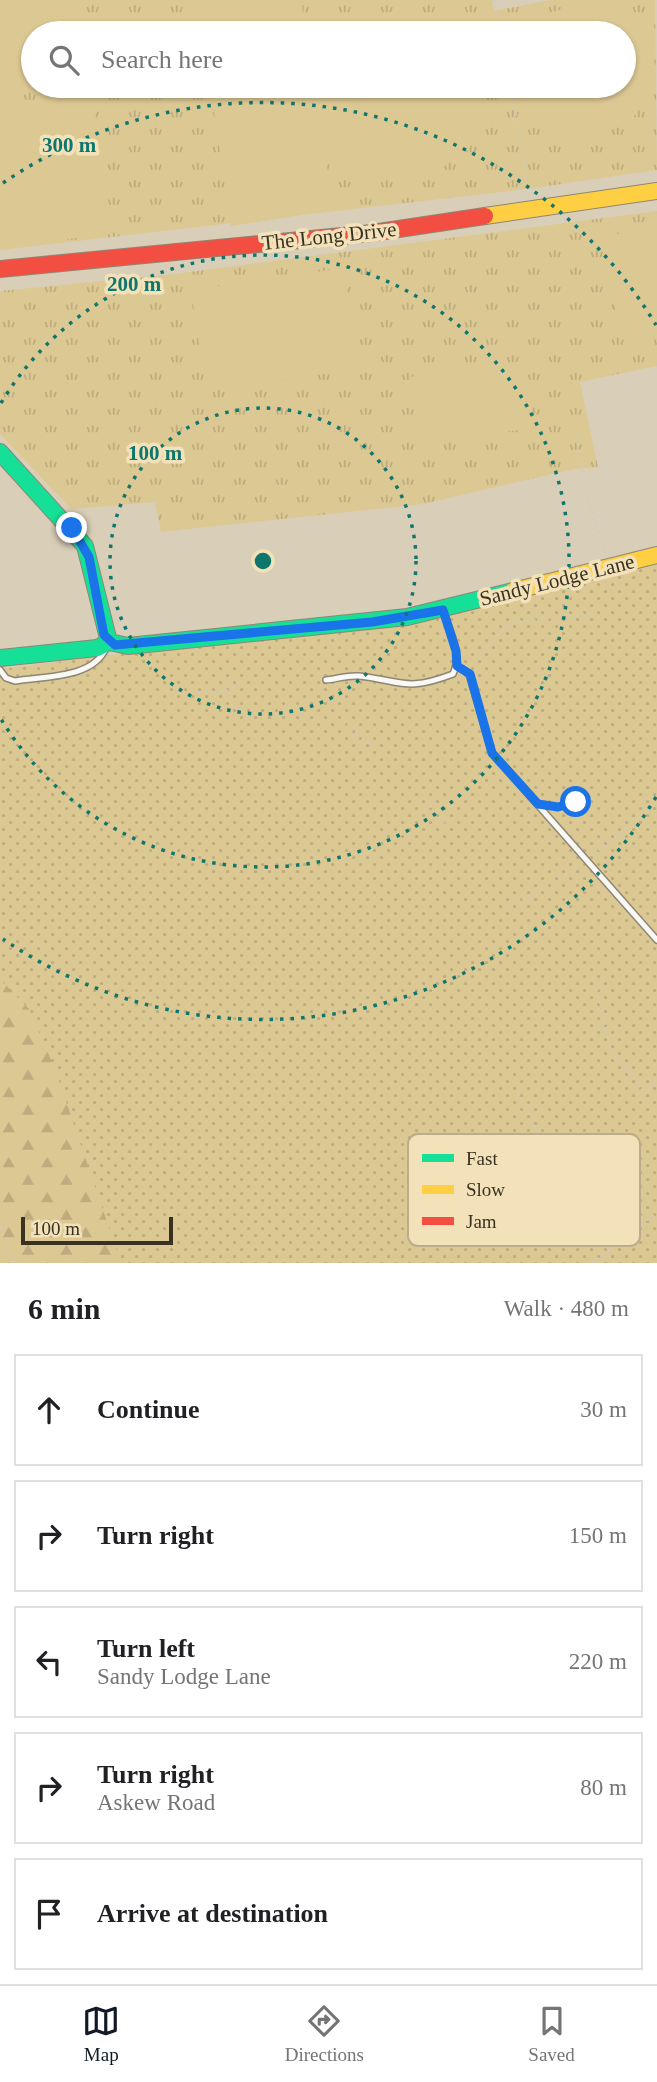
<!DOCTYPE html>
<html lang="en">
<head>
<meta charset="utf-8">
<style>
	:root { --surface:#fff; --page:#f2f2f2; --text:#202124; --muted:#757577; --line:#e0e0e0; --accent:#111827 }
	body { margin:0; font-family:Georgia,serif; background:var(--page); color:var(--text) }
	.scale { position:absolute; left:21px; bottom:18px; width:152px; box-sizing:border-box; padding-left:7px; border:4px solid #393222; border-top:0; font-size:19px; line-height:24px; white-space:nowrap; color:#393222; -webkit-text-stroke:5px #f3e2b9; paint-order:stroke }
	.stop { position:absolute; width:21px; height:21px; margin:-16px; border:5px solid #1a73e8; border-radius:50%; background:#fff }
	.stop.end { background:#1a73e8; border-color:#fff; box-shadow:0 2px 7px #0008 }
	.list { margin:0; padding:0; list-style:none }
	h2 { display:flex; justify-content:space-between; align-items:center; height:91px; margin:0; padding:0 28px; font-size:30px }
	h2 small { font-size:23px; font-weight:400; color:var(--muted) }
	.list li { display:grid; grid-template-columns:46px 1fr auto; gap:21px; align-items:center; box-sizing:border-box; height:112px; margin:0 14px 14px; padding:0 14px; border:2px solid var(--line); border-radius:0px }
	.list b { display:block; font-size:26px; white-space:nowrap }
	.list p { margin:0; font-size:23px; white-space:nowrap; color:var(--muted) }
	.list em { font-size:23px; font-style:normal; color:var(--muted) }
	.icon { flex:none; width:38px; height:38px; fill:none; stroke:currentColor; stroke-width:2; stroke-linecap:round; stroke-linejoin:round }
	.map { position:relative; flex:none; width:657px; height:1263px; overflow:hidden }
	.search { position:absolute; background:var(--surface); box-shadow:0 2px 5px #0004; left:21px; right:21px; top:21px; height:77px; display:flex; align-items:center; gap:18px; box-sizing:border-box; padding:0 24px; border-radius:38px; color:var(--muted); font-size:26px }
	.sheet { height:721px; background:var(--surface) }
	nav { display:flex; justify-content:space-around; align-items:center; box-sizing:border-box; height:98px; border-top:2px solid var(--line); background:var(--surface); font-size:19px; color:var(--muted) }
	nav a { display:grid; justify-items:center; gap:4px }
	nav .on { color:var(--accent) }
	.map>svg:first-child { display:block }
</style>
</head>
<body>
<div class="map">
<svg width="657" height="1263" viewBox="0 0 657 1263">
	<defs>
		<pattern id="grass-dots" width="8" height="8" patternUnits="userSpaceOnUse" patternTransform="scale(1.75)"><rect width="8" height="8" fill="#dcc893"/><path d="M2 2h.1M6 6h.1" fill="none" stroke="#beac7e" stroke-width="1.8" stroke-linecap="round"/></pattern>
		<pattern id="forest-firs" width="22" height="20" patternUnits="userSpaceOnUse" patternTransform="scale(1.75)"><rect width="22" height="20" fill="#dcc893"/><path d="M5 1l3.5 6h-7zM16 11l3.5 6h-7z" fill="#beac7e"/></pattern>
		<pattern id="park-tufts" width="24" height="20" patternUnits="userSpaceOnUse" patternTransform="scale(1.75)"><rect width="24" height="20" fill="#dcc893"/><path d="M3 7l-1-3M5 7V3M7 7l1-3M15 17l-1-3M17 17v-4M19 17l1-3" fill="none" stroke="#beac7e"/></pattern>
	</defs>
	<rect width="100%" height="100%" fill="#d9cfb9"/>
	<!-- grass -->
	<path fill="url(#grass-dots)" d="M 657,562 L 657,1263 L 32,1263 L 0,1191 L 0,669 L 192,645 L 411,625 Z"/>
	<!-- forest -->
	<path fill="url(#forest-firs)" d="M 0,979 L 29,1009 L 55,1069 L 121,1263 L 0,1263 Z"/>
	<!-- park -->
	<g fill="url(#park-tufts)" fill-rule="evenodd">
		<path d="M 0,0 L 492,0 L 494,11 L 550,0 L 655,0 L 657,170 L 527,189 L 0,250 ZM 33,33 L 624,33 L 624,86 L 33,86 Z"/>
		<path d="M 657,211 L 657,366 L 580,382 L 598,467 L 574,469 L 423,504 L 161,532 L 155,502 L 71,509 L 0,434 L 0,291 L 174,274 Z"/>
	</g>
	<!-- pitch -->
	<g fill="#dcc893">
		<path d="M 0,0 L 69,0 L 72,33 L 33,33 L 33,82 L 0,91 Z"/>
		<path d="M 197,0 L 301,0 L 305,25 L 255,33 L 202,33 Z"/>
		<path d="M 608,4 C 616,9 627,14 635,20 C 657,42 656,103 628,121 C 603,138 561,142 535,126 C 522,117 515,100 510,86 L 624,86 L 624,33 L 517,33 C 548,8 568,6 608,4 Z"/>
		<path d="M 414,19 L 439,26 L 450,33 L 341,33 L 347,29 Z"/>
		<path d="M 210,86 L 477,86 L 479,128 L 469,149 L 439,170 L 368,180 L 330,163 L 326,158 L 333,210 L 231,226 Z"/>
		<path d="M 91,91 L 113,232 L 0,250 L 0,105 Z"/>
		<path d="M 657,229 L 657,334 L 619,338 L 607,235 Z"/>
		<path d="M 343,268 L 358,369 L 206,391 L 191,290 Z"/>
		<path d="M 523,361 L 532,428 L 419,445 L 410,377 Z"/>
	</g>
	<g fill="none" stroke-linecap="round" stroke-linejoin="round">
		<!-- lane casing -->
		<g stroke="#8e8675" stroke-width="8">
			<g id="lane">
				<path d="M 457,666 L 469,674 L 492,753 L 657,940"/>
				<path d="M 0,670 L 6,678 L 15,681 C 43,676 93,679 106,648"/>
				<path d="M 326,680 C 336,679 348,675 359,676 C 403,681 406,692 453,674 C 463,653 449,630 443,610"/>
			</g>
		</g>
		<!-- fast casing -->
		<g stroke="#8e8675" stroke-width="18">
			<g id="fast">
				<path d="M 0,452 L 85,546 L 109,642"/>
				<path d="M 0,658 L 97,648 L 109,642 L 128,646 L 407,617 L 513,591"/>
			</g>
		</g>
		<!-- slow casing -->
		<g stroke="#8e8675" stroke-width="18">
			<g id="slow">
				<path d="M 485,216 L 657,191"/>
				<path d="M 513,591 L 657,555"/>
			</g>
		</g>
		<!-- jam casing -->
		<g stroke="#8e8675" stroke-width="18">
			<path id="jam" d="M 0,269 L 372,233 L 485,216"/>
		</g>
		<!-- path -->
		<g stroke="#cecbc4" stroke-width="2" stroke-dasharray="2 5" stroke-linecap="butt">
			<path d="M 494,0 L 501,33"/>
			<path d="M 511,86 L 526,171 L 523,184 L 512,198"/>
			<path d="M 576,436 L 590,507 L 606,555"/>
			<path d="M 483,651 L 509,623 L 596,613"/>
			<path d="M 198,693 L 225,691 L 244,682"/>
			<path d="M 339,713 L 353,733 L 370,744"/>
			<path d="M 430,806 L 449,828"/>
			<path d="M 549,807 L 582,799"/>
			<path d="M 593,855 L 657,803"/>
			<path d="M 510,907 L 581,866"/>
			<path d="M 597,989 L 610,1049 L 645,1094 L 657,1078"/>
			<path d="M 518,1094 L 574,1200"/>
			<path d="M 540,1218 L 611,1176"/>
			<path d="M 0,1227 L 15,1263"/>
			<path d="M 591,1263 L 657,1213"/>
		</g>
		<!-- lane -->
		<use href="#lane" stroke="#f9f8f4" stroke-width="5"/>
		<!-- fast -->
		<use href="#fast" stroke="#16e098" stroke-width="16"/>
		<!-- slow -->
		<use href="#slow" stroke="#ffcf43" stroke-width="16"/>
		<!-- jam -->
		<use href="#jam" stroke="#f24e42" stroke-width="16"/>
	</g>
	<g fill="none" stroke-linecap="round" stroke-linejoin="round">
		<!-- route -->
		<path stroke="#1a73e8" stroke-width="9" d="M 72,528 L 89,557 L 104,635 L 115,645 L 372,622 L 443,610 L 456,651 L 457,666 L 470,674 L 492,753 L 538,804 L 558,807 L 576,802"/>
	</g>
	<!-- distance rings -->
	<g fill="none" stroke="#0f766e" stroke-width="3.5" stroke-dasharray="3.5 7">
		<circle cx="263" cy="561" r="153"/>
		<path d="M1 403A306 306 0 1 1 1 719"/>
		<path d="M656 797A459 459 0 0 1 3 939M3 183A459 459 0 0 1 656 325"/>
	</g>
	<g text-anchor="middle" stroke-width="7" stroke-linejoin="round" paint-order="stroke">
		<!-- street labels -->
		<g font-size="21" fill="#393222" stroke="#f3e2b9">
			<text transform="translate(329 236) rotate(-6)" y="7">The Long Drive</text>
			<text transform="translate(557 580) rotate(-14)" y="7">Sandy Lodge Lane</text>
		</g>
	</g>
	<!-- legend -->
	<rect x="408" y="1134" width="232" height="112" rx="10" fill="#f3e2b9" stroke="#bbad8c" stroke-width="2"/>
	<rect x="422" y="1154" width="32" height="8" fill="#16e098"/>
	<rect x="422" y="1185" width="32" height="9" fill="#ffcf43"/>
	<rect x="422" y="1217" width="32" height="8" fill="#f24e42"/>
	<g font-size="19" fill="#393222">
		<text x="466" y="1165">Fast</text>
		<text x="466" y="1196">Slow</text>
		<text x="466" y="1228">Jam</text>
	</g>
	<circle cx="263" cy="561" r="10" fill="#0f766e" stroke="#f3e2b9" stroke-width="3.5"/>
	<g font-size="21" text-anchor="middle" font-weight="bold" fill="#0f766e" stroke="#f3e2b9" stroke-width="7" stroke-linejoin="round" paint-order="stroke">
		<text x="69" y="152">300 m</text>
		<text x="134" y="291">200 m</text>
		<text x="155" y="460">100 m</text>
	</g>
</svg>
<div class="scale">100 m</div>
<div class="stop" style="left:576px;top:802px"></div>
<div class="stop end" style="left:72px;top:528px"></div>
<div class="search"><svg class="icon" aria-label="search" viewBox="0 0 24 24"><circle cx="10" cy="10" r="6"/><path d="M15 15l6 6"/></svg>Search here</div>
</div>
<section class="sheet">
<h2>6 min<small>Walk · 480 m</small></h2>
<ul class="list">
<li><svg class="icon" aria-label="ahead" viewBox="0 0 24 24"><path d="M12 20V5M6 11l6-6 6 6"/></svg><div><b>Continue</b></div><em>30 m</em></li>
<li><svg class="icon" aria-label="right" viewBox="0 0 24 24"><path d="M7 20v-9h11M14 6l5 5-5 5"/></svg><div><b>Turn right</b></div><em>150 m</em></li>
<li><svg class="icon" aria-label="left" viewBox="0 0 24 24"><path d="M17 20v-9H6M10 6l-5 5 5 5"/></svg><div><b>Turn left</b><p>Sandy Lodge Lane</p></div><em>220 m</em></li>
<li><svg class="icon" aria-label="right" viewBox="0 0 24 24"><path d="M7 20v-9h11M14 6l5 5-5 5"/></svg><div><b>Turn right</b><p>Askew Road</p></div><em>80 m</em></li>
<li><svg class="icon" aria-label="arrive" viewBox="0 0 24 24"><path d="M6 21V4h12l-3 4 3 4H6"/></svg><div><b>Arrive at destination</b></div></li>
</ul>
</section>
<nav>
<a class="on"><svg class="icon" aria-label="map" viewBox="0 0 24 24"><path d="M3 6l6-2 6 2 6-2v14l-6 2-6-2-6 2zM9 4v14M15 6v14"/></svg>Map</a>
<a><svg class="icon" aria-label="directions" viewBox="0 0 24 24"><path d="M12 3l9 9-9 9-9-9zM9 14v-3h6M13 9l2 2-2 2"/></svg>Directions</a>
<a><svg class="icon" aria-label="saved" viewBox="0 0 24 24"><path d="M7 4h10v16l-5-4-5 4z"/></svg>Saved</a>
</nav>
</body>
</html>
